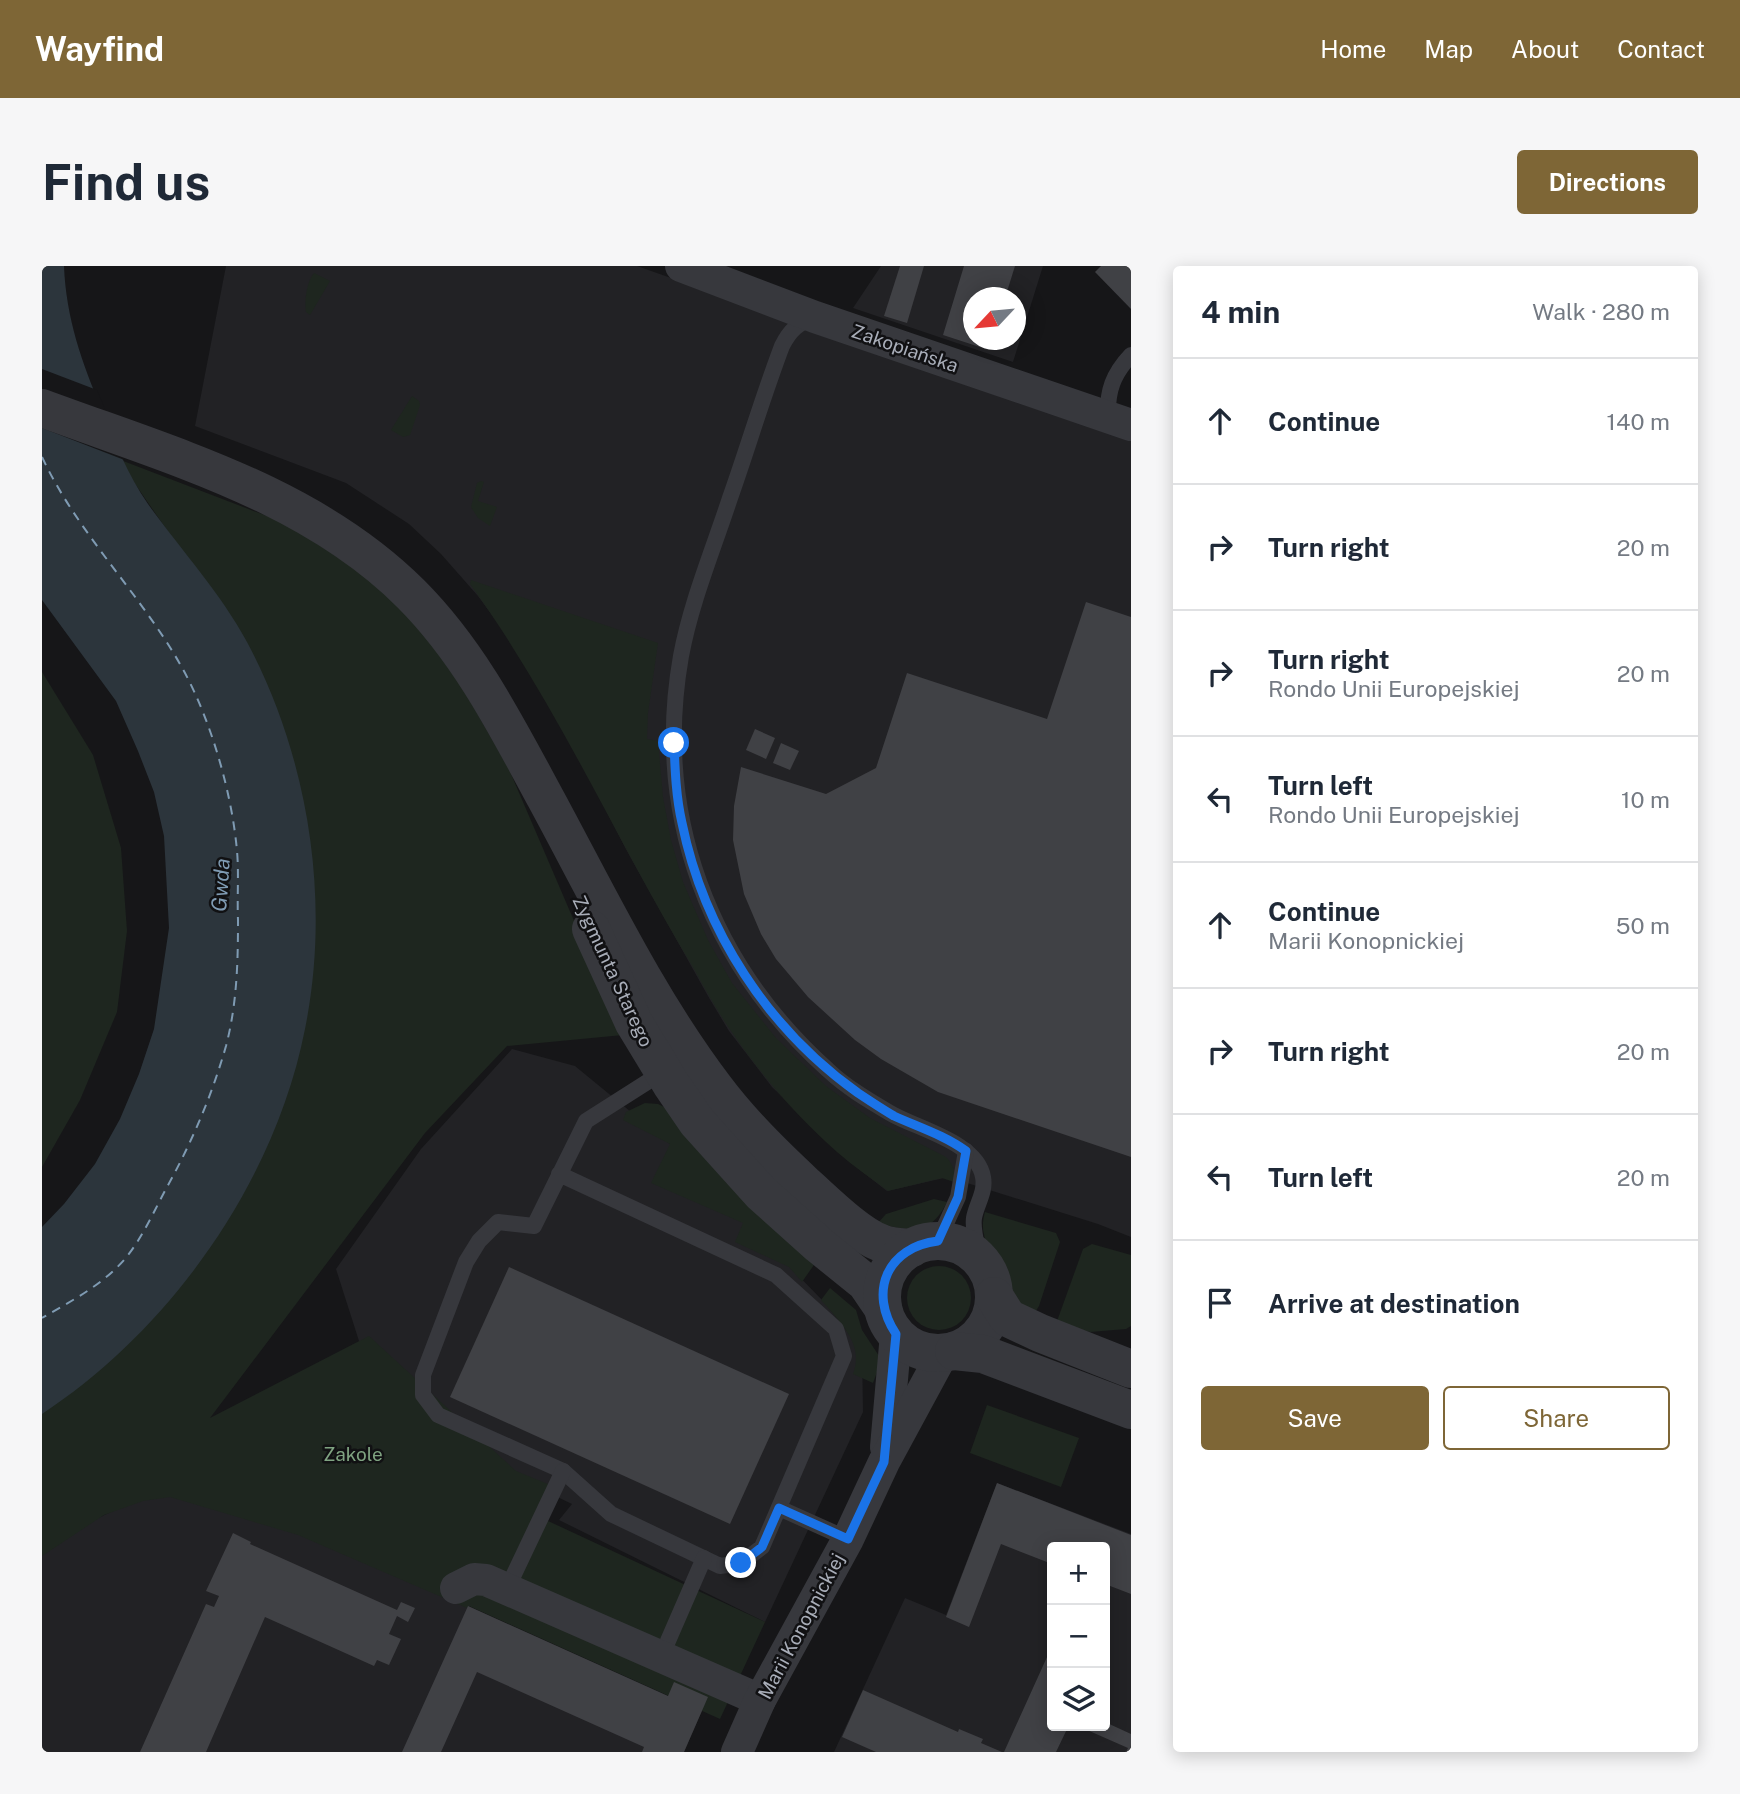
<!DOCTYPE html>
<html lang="en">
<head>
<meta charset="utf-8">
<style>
	:root { --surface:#fff; --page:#f6f6f7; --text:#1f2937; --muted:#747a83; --line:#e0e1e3; --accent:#7e6636 }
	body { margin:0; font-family:"Public Sans",sans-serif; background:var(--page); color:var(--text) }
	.controls { position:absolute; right:21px; bottom:21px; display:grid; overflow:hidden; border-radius:7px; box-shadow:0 4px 18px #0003 }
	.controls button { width:63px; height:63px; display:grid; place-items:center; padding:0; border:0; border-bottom:2px solid var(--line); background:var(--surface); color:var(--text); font:35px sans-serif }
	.compass { position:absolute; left:921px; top:21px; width:63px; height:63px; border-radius:50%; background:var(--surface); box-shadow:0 4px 18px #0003; rotate:244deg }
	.stop { position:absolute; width:21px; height:21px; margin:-16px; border:5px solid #1a73e8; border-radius:50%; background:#fff }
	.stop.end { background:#1a73e8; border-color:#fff; box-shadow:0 2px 7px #0008 }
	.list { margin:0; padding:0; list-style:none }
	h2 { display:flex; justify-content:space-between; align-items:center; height:91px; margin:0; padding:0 28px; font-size:30px }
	h2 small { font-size:23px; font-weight:400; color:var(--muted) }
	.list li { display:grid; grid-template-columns:46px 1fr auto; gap:21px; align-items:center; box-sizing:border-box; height:126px; padding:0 28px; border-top:2px solid var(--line) }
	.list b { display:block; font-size:26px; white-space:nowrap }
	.list p { margin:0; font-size:23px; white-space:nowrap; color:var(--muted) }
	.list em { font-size:23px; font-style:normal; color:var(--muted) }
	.actions { display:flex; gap:14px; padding:21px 28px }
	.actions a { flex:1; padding:16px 0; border:2px solid var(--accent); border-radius:7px; text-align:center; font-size:24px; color:var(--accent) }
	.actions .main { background:var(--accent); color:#fff }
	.icon { flex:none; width:38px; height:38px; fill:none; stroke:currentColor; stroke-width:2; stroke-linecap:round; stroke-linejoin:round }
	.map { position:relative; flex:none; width:1089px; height:1486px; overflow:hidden; border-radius:7px }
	header { display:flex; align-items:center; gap:42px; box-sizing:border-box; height:98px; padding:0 35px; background:var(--accent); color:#fff }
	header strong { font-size:33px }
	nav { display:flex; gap:38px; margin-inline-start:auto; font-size:24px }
	.intro { display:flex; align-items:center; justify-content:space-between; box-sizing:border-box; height:168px; padding:0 42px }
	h1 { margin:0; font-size:49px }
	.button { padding:18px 32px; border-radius:7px; background:var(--accent); color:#fff; font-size:24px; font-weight:700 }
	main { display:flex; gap:42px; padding:0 42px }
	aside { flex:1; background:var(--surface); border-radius:7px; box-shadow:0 4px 18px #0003 }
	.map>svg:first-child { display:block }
</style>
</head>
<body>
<header>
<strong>Wayfind</strong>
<nav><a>Home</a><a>Map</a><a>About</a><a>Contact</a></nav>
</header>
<div class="intro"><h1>Find us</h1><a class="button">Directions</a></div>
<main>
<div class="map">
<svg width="1089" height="1486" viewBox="0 0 1089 1486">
	<rect width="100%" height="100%" fill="#161618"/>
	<!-- built -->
	<g fill="#222225" fill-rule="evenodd">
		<path d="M 184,0 L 595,0 L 1089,174 L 1089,971 L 1056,958 L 906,911 L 845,925 L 804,893 L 730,821 L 687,765 L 666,730 L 585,585 L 542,502 L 470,376 L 436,330 L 399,288 L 367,258 L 304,217 L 153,160 Z"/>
		<path d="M 839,0 L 1001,0 L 971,96 L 811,42 ZM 932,32 L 974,32 L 974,74 L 932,74 Z"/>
		<path d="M 470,783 L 533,800 L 628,878 L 782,1036 L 820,1084 L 821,1146 L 723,1356 L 517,1254 L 530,1238 L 340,1147 L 294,1003 L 379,883 Z"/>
		<path d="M 955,1217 L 1089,1268 L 1089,1486 L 792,1486 L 863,1332 L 904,1349 ZM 1010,1281 L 1063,1281 L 1063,1460 L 1010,1460 Z"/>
		<path d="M 115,1224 L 258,1269 L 426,1340 L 626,1430 L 666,1431 L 642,1486 L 0,1486 L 0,1288 L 31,1264 Z"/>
	</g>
	<!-- green -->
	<g fill="#1e261f">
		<path d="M 272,7 L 288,15 L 268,49 L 264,46 C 262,35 265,15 272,7 Z"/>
		<path d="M 370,130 L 377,135 L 378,139 L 368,169 L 361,171 L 349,164 Z"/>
		<path d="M 76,193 L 243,257 L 328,312 L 398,383 L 466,501 L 581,769 L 465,780 L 383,867 L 168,1152 L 327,1070 L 474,1205 L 518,1223 L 504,1254 L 723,1356 L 678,1453 L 427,1340 L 425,1342 L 256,1269 L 128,1231 L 101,1235 L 62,1249 L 0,1290 L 0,1142 L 140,1015 L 140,286 Z"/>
		<path d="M 439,215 L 442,216 L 436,235 L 455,241 L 448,260 L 436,252 L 429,241 L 435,217 Z"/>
		<path d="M 429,314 L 616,377 L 606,447 L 605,473 L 616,475 L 621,531 L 629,574 L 641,616 L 666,674 L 690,717 L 734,772 L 784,820 L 828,852 L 904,891 C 912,899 913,906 912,916 L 900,912 L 846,925 C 829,912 811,900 795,886 C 755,851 717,807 687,762 C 674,743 663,723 652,703 C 575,576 515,438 428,318 Z"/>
		<path d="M 0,406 L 51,489 L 79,582 L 85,665 L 75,746 L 38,834 L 0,901 Z"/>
		<path d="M 603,837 L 616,838 L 626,843 L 774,996 L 760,1016 L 747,1001 L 693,976 L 701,957 L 609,917 L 628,878 L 581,854 L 584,846 Z"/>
		<path d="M 892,933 L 905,936 C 888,971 868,964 835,958 L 844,948 Z"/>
		<path d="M 943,946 L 1014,967 L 1018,976 L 997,1040 L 992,1048 C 972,1039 967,1016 957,999 C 951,989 943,980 942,968 C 940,961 941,953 943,946 Z"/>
		<path d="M 1050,978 L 1089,989 L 1089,1060 L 1084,1063 L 1048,1066 L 1014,1058 L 1041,983 Z"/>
		<circle cx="897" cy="1032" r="32"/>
		<path d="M 788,1022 L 814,1044 L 820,1064 L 837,1090 L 838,1098 L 831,1117 L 811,1108 C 823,1078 797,1055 779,1034 Z"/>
		<path d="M 945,1139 L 1037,1172 L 1019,1221 L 928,1187 Z"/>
	</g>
	<!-- water -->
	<path fill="#2c353c" d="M 0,0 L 22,0 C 24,52 40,97 60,144 C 73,177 86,209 106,238 C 139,284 178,326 205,376 C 267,492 289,635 263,763 C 233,916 129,1063 0,1148 L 0,961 L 22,938 L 53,898 L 78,853 L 97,808 L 112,763 L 127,662 L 122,570 L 112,526 L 96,485 L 74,435 L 0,334 Z"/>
	<!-- pier -->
	<path fill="#161618" d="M 0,103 L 55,124 L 85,195 L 0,162 Z"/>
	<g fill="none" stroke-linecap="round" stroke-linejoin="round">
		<!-- ferry -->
		<path stroke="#7f9bb3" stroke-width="2" stroke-dasharray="9 7" stroke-linecap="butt" d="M 0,191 C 37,270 102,331 143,407 C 170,458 190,528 195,585 C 197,607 195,631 196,654 C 196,696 195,738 184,780 C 170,829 150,876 125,921 C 112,945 100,973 82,994 C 59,1020 29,1035 0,1052"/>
	</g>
	<!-- building -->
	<g fill="#404145">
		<path d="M 858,0 L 882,0 L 865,57 L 842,50 Z"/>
		<path d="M 922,0 L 973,0 L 963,32 L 932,32 L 932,74 L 950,74 L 947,84 L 901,69 Z"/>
		<path d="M 1059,0 L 1089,0 L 1089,43 L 1053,6 Z"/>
		<path d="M 1044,336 L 1089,351 L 1089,891 L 896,826 L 839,793 L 813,774 L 766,731 L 734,693 L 719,668 L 702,628 L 691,574 L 692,540 L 699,501 L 784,528 L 834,502 L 865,407 L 1005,453 Z"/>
		<path d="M 713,463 L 733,472 L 724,493 L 704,484 Z"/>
		<path d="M 739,477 L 757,485 L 748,504 L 731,497 Z"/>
		<path d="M 467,1001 L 747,1128 L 688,1258 L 408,1131 Z"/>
		<path d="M 955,1217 L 1089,1269 L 1089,1328 L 1063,1318 L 1063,1281 L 1010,1281 L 1010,1298 L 959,1278 L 927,1361 L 904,1351 Z"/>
		<path d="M 191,1267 L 209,1276 L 208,1278 L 355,1344 L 359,1336 L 373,1342 L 366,1356 L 355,1350 L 347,1368 L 359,1373 L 347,1399 L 335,1394 L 332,1400 L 223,1351 L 164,1486 L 98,1486 L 164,1338 L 172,1341 L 177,1330 L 164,1325 Z"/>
		<path d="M 426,1340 L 626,1430 L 632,1416 L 666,1431 L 642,1486 L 600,1486 L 602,1481 L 435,1406 L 399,1486 L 360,1486 Z"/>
		<path d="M 1010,1380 L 1010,1460 L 1035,1460 L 1033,1464 L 1026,1461 L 1014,1486 L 962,1486 Z"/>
		<path d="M 821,1424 L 916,1466 L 917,1463 L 941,1473 L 939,1477 L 960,1486 L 834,1486 L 800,1471 Z"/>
		<path d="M 1063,1456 L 1089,1468 L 1089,1486 L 1084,1486 L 1086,1482 L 1036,1460 L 1063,1460 Z"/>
	</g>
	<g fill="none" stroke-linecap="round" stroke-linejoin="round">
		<!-- service -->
		<g stroke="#37383d" stroke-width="16">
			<path d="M 773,51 C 756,57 748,64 740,80 C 721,130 706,181 688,232 C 671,284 649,336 639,390 C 611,549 667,697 786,804 C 804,821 826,834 848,847 C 875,863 935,876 941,911 C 944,926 934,939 932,952 C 930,964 936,982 938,994"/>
			<path d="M 1066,151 C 1065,125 1071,108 1089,89"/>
			<path d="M 517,908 L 734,1009 L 794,1063 L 802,1090 L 720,1281 L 699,1297 L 678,1300 L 569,1248 L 521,1205 L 396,1149 L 381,1129 L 381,1109 L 424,996 L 437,975 L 456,956 L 492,960 L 544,855 L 621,806"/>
			<path d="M 896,975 L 916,931 L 924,885"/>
			<path d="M 737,1242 L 806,1273"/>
			<path d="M 465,1323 L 521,1205"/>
			<path d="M 619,1391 L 662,1292"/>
		</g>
		<!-- minor -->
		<g stroke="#37383d" stroke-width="32">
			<path d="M 639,0 L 773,51 L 1089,159"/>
			<path d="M 844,1181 L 854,1068"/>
			<path d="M 414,1322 L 432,1313 L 444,1314 L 718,1434"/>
			<path d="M 695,1486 L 718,1434 L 806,1273 L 842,1196 L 901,1087"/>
		</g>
		<!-- tertiary -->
		<g stroke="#37383d" stroke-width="38">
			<path d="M 0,142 C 129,190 269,228 369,328 C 428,387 465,461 504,533 C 557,631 606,734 673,822 C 700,858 732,889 764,919 C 783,936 816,969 839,977 C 848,981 860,981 870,982"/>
			<path d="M 549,663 L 592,757 L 629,818 L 655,856 L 719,927 L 777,979 L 824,1017 L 841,1042"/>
			<circle cx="896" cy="1031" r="56"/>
			<path d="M 952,1030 L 966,1052 L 998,1067 L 1089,1103"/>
			<path d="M 912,1085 L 941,1088 L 1089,1144"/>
		</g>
	</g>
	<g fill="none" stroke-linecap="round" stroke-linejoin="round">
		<!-- route -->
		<path stroke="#1a73e8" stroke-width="9" d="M 632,477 C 633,504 634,531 640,557 C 662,665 726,763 816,827 C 828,835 840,843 852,850 C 876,861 902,869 924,885 L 916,931 L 896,975 C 845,981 826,1026 854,1068 L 842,1196 L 806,1273 L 737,1242 L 720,1281 L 699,1297"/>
	</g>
	<g text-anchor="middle" stroke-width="5" stroke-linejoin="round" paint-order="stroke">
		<!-- street labels -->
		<g font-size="19" fill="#a8adb8" stroke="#111113">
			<text transform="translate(863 82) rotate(19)" y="7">Zakopiańska</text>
			<text transform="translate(571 705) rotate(65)" y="7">Zygmunta Starego</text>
			<text transform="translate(759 1360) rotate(-62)" y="7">Marii Konopnickiej</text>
		</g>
		<!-- park labels -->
		<g font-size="19" fill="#7fa381" stroke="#111113">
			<text x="311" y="1195">Zakole</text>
		</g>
		<!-- water labels -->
		<g font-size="21" font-style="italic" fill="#7f9bb3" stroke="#111113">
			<text transform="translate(179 619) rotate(-86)" y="7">Gwda</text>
		</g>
	</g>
</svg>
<div class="controls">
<button>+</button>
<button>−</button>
<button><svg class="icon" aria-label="layers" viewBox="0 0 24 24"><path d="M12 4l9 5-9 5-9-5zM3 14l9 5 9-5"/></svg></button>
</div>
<svg class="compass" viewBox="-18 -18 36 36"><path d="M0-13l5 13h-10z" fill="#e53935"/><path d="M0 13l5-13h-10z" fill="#747a83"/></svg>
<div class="stop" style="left:632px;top:477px"></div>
<div class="stop end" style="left:699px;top:1297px"></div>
</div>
<aside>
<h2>4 min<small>Walk · 280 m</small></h2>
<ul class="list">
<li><svg class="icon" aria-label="ahead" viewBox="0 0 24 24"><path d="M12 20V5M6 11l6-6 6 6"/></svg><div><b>Continue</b></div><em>140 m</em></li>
<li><svg class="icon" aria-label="right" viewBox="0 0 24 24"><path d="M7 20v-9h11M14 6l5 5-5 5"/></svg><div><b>Turn right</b></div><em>20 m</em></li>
<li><svg class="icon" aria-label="right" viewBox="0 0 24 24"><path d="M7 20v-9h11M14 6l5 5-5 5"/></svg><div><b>Turn right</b><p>Rondo Unii Europejskiej</p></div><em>20 m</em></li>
<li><svg class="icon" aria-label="left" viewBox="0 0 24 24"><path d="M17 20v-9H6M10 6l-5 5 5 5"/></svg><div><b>Turn left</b><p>Rondo Unii Europejskiej</p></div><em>10 m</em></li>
<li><svg class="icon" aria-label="ahead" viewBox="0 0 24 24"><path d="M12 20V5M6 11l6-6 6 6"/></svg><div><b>Continue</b><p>Marii Konopnickiej</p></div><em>50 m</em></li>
<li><svg class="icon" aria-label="right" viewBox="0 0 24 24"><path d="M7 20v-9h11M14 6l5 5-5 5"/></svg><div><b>Turn right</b></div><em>20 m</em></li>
<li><svg class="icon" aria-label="left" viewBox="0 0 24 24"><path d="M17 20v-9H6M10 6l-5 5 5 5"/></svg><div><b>Turn left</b></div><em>20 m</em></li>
<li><svg class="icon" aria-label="arrive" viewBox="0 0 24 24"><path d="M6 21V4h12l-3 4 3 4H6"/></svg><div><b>Arrive at destination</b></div></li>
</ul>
<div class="actions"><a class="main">Save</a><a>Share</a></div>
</aside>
</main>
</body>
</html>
